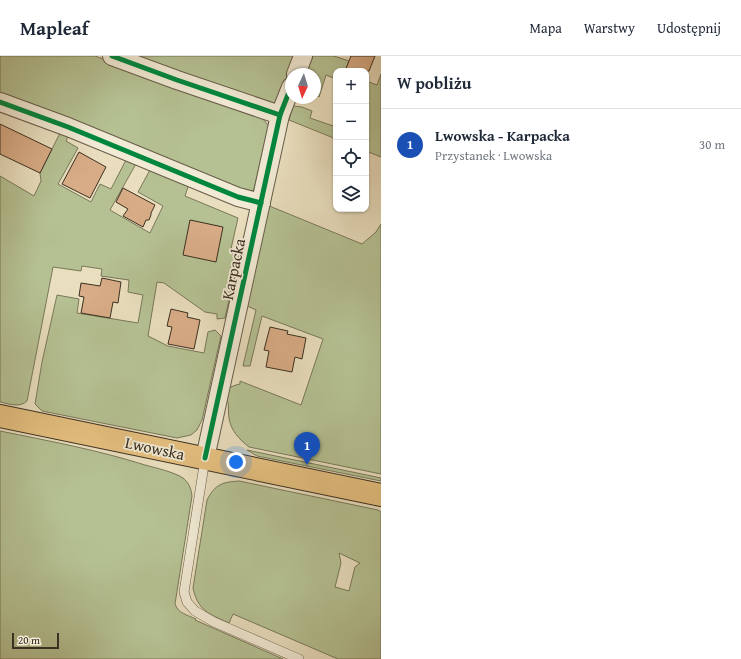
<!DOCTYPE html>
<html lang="pl">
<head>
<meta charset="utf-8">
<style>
	:root { --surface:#fff; --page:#f2f2f3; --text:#1f2937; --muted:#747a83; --line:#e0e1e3; --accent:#0b8043 }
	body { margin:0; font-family:"Gentium Book Plus",serif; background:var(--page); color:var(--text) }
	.controls { position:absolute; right:12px; top:12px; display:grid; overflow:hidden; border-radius:8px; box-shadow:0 1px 3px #0004 }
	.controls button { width:36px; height:36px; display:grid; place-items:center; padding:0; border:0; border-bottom:1px solid var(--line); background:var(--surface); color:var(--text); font:20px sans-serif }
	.compass { position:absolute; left:285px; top:12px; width:36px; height:36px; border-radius:50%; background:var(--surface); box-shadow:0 1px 3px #0004; rotate:184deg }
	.scale { position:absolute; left:12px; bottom:10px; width:47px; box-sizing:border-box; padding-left:4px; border:2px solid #3b3021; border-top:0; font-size:11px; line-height:14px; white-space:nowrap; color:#3b3021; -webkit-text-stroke:3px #f1ead5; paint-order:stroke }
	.you { position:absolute; left:236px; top:406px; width:14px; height:14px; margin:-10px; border:3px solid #fff; border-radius:50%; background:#1a73e8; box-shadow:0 0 0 6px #1a73e833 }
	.badge { display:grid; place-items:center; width:26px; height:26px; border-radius:50%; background:var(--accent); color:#fff; font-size:13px; font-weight:700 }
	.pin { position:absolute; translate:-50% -33px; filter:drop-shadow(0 1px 2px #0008) }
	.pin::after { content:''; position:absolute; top:21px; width:14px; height:12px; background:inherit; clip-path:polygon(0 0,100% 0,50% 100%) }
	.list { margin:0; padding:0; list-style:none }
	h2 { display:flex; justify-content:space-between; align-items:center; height:52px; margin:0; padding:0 16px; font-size:17px }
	h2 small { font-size:13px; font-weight:400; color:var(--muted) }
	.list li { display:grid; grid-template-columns:26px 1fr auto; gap:12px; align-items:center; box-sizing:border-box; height:72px; padding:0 16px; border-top:1px solid var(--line) }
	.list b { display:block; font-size:15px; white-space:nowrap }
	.list p { margin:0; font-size:13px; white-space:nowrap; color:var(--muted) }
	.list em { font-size:13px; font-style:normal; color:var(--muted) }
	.icon { flex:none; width:22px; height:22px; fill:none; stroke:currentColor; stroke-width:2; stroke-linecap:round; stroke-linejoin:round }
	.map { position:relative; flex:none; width:381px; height:603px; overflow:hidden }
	header { display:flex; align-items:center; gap:24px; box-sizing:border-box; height:56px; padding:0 20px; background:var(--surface); border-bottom:1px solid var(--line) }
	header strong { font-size:19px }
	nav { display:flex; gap:22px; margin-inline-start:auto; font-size:14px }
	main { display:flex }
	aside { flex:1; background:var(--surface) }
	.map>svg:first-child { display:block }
</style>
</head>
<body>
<header>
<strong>Mapleaf</strong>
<nav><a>Mapa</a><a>Warstwy</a><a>Udostępnij</a></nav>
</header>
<main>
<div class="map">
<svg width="381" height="603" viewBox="0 0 381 603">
	<rect width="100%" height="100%" fill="#e9debe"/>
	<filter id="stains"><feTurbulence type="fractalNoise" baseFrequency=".005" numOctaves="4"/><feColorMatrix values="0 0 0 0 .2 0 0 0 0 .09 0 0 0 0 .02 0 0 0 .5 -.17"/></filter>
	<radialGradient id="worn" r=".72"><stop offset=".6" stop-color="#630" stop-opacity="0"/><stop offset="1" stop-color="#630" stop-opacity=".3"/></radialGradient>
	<!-- green -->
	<g fill="#b5c193" stroke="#78785a" fill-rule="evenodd">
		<path d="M 0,0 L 95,0 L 262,62 L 269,70 L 252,141 L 0,37 Z"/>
		<path d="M 124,0 L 295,0 L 275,50 Z"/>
		<path d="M 313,0 L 334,0 L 349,5 L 345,15 L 336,15 L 336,23 L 326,19 L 319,41 L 315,38 L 315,18 L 306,18 Z"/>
		<path d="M 381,18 L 381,101 L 366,95 L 366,25 L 377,29 Z"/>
		<path d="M 293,50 L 302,51 L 312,55 L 310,62 L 336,71 L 336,83 L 289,64 Z"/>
		<path d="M 61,75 L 69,78 L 66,85 L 78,92 L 58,128 L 91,146 L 100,128 L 111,133 L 127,102 L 137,106 L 110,154 L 150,177 L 163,150 L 138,136 L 151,112 L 189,128 L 185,140 L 238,162 L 230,197 L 239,199 L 225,262 L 217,263 L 217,258 L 205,256 L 164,227 L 157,226 L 148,280 L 168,290 L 204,297 L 208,276 L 215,274 L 221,280 L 202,364 L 197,374 L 191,379 L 177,382 L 42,355 L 35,348 L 42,306 L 57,239 L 79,243 L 77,257 L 138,267 L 143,239 L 128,236 L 129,224 L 101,220 L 102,213 L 82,210 L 81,215 L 53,211 L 27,345 C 20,352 9,348 0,346 L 0,120 L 34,140 L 41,125 L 40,117 Z"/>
		<path d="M 267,149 L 362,188 L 376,176 L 381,168 L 381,418 L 249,391 C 239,383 231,375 229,362 C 228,357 229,351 228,346 L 225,344 C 227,332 228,331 240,328 L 240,325 L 301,349 L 323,283 L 262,260 L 250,310 L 243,310 L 256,254 L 245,249 Z"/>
		<path d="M 0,375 C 49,385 98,394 145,409 C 156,412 174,416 183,422 C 189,427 191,432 192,440 L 175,548 C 178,557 187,559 196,563 L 195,564 L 283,603 L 0,603 Z"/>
		<path d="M 247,394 L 381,422 L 381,425 L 257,400 Z"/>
		<path d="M 239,425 L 378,454 L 381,456 L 381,603 L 338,603 L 233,558 L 229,567 C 209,558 198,555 193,532 L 207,444 C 215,428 223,426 239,425 ZM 339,497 L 360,507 L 355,511 L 349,535 L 335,531 L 341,507 Z"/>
	</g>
	<!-- building -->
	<g fill="#d8ac86" stroke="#3b3021">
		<path d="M 351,0 L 375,0 L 369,15 L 345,15 Z"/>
		<path d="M 0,68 L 52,93 L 40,117 L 0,98 Z"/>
		<path d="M 79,96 L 106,111 L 90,142 L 62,128 Z"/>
		<path d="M 123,132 L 155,149 L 151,157 L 151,159 L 149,164 L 146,164 L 143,171 L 123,160 L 128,153 L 116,146 Z"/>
		<path d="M 190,164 L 223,171 L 216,206 L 183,199 Z"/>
		<path d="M 102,222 L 121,226 L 118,247 L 113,246 L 110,262 L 81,257 L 84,241 L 79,240 L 81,227 L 100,230 Z"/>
		<path d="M 171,253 L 188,257 L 187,261 L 200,264 L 194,293 L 168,288 L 172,271 L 167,270 Z"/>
		<path d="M 270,271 L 288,275 L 287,278 L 306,282 L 302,303 L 295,301 L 292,316 L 266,311 L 269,295 L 264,294 Z"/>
	</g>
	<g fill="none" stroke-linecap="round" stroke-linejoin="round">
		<!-- service casing -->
		<g stroke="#665c48" stroke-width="10">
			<path id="service" d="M 205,403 L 184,536 L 187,546 L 195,555 L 214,566 L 299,603"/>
		</g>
		<!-- minor casing -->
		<g stroke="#665c48" stroke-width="20">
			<g id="minor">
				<path d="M 112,0 L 177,24 L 280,59"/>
				<path d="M 296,18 L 303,0"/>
				<path d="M 0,46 L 68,71 L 238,141 L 261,147"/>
				<path d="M 205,402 L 280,59 L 291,31"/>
			</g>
		</g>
		<!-- primary casing -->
		<g stroke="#3b3021" stroke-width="24">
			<path id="primary" d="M 0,360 L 381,439"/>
		</g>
		<!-- service -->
		<use href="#service" stroke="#f1ead5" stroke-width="9"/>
		<!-- minor -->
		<use href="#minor" stroke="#f1ead5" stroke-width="18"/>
		<!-- primary -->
		<use href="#primary" stroke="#e4bf7f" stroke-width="22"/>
		<!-- cycleway casing -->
		<g stroke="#f1ead5" stroke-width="8">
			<g id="cycleway">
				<path d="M 112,0 L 177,24 L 280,59"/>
				<path d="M 0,46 L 68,71 L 238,141 L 261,147"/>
				<path d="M 205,402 L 280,59 L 291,31"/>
			</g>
		</g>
		<!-- cycleway -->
		<use href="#cycleway" stroke="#00873e" stroke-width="5"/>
	</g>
	<g text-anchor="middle" stroke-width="3.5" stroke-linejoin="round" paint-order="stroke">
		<!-- street labels -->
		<g font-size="16" fill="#3b3021" stroke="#f1ead5">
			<text transform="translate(233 213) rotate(-78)" y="6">Karpacka</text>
			<text transform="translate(155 392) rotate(12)" y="6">Lwowska</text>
		</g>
	</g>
	<rect width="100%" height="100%" filter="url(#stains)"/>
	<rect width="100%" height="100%" fill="url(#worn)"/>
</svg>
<div class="controls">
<button>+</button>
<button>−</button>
<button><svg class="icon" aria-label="locate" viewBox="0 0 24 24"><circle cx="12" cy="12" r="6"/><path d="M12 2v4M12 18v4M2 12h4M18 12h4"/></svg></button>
<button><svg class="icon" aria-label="layers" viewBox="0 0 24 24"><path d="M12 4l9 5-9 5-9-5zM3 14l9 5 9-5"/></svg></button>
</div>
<svg class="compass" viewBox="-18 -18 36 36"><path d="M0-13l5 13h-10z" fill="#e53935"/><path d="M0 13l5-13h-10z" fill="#747a83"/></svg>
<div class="scale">20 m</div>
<div class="you"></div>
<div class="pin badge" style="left:307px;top:409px;background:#1a4fb4">1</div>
</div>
<aside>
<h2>W pobliżu<small></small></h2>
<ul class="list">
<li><span class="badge" style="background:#1a4fb4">1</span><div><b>Lwowska - Karpacka</b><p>Przystanek · Lwowska</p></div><em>30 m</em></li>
</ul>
</aside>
</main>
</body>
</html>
